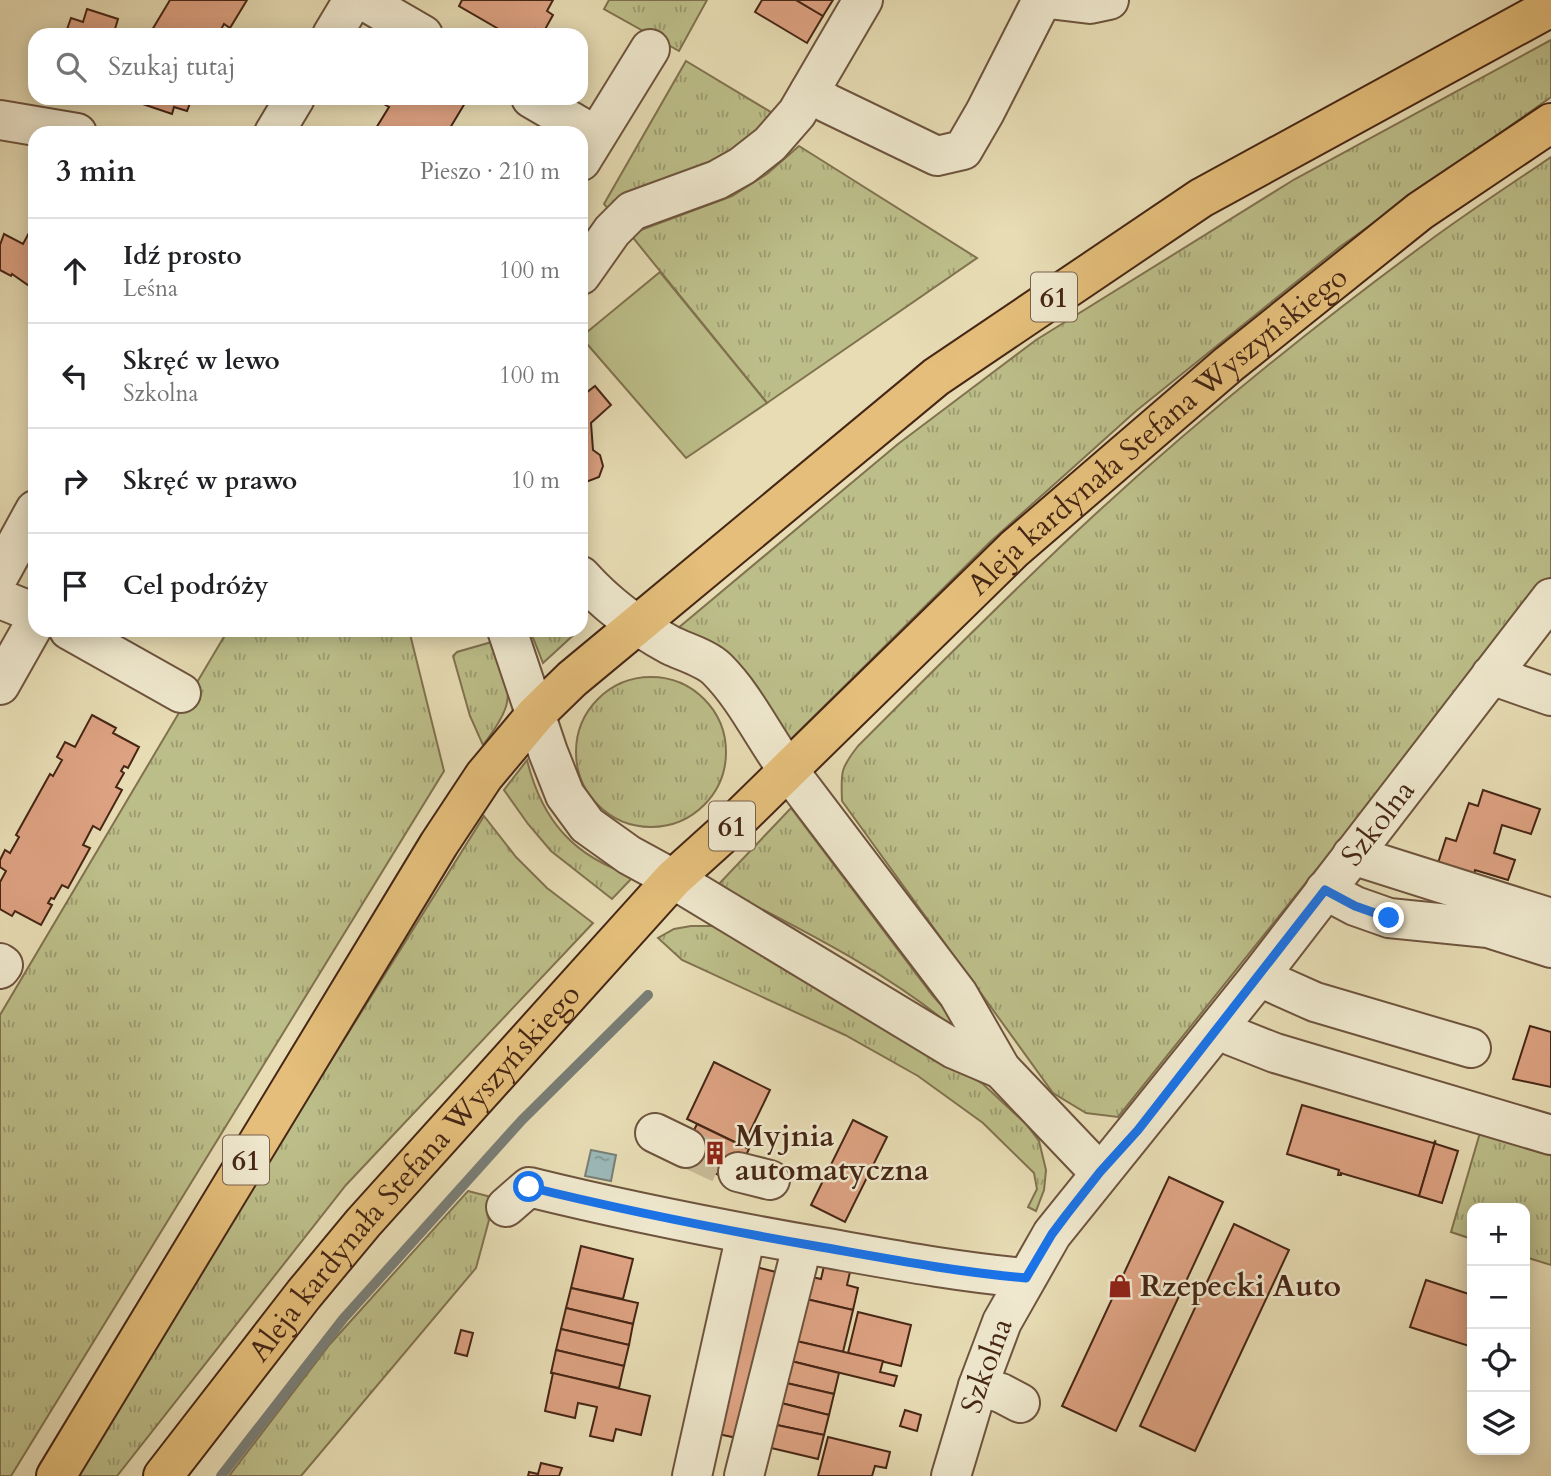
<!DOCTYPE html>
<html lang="pl">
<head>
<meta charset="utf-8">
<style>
	:root { --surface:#fff; --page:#f6f6f6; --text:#202124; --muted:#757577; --line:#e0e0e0 }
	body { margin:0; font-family:Cardo,serif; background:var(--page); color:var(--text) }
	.controls { position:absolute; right:21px; bottom:21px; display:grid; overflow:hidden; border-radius:14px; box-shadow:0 4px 18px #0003 }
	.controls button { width:63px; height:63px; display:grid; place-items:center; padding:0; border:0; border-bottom:2px solid var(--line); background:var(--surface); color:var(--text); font:35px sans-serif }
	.stop { position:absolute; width:21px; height:21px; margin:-16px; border:5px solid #1a73e8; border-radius:50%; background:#fff }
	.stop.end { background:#1a73e8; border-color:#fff; box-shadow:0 2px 7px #0008 }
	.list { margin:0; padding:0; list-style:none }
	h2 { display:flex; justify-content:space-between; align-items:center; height:91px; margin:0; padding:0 28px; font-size:30px }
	h2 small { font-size:23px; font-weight:400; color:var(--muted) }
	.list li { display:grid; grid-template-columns:46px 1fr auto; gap:21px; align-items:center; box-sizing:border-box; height:105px; padding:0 28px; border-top:2px solid var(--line) }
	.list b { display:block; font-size:26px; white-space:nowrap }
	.list p { margin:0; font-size:23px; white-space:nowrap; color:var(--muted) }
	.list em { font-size:23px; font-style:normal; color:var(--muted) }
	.icon { flex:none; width:38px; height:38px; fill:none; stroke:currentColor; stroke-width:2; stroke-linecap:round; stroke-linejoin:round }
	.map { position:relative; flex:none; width:1551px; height:1476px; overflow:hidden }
	.search { position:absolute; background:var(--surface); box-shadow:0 4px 18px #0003; left:28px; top:28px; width:560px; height:77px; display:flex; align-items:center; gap:18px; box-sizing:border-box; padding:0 24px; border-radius:21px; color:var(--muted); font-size:26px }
	.panel { position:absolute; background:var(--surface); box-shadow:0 4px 18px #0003; left:28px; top:126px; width:560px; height:511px; border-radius:21px }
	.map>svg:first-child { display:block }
</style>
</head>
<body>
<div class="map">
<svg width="1551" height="1476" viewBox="0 0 1551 1476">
	<defs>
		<pattern id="grass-tufts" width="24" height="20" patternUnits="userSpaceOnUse" patternTransform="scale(1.75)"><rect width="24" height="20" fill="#bcbe89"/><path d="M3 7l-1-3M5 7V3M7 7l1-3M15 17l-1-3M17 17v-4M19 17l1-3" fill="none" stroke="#9b9a6f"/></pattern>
		<pattern id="water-ripples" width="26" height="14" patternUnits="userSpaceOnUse" patternTransform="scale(1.75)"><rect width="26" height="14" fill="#9bb9b8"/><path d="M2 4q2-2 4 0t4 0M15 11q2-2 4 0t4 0" fill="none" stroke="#809694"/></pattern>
	</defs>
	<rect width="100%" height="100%" fill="#e7dcb4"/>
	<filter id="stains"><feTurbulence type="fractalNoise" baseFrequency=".00286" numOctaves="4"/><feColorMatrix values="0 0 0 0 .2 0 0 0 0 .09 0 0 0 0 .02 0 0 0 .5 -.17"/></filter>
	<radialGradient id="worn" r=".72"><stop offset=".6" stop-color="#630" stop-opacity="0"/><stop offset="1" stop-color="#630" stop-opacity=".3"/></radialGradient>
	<!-- grass -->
	<g fill="url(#grass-tufts)" stroke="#81724f" stroke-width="2">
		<path d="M 609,0 L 707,0 L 679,51 L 604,9 Z"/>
		<path d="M 1551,40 L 1551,97 L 1341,246 L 1136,411 L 990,542 L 786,744 C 773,716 761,686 739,664 C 722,647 698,638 677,629 L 898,444 L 1036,340 L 1295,179 Z"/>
		<path d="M 686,61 L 779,117 L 748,147 L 610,211 L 604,204 Z"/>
		<path d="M 799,146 L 977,258 L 767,403 L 630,234 L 732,196 L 767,174 Z"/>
		<path d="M 1551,157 L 1551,577 L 1118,1117 L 1086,1113 L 1053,1093 L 842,801 C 841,772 840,769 858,746 C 934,670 1010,593 1089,520 C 1196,421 1311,328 1429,241 C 1468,212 1510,185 1551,157 Z"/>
		<path d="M 228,630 L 409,630 L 444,771 L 11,1476 L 0,1476 L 0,1015 Z"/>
		<path d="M 530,630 L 579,630 L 543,663 Z"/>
		<path d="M 495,641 C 509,695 519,698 483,745 L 470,716 L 453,656 L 457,652 Z"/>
		<circle cx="651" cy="752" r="75"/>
		<path d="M 527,760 C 542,821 574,857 634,876 L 612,899 L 551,851 L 528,824 L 504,790 Z"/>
		<path d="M 791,808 L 933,996 L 966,1033 L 963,1036 C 891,973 802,930 717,886 Z"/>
		<path d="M 484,816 L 516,857 L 547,888 L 593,923 L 346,1185 L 117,1476 L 71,1476 Z"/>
		<path d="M 691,926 L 714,926 L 741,940 L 983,1084 L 1026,1124 L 1039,1141 L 1046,1170 L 1044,1190 L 1036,1211 L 1028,1207 L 1037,1189 L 1034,1173 L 983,1123 L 918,1076 L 845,1035 L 682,960 L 658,938 L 674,929 Z"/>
		<path d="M 1482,1126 L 1551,1147 L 1551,1265 L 1525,1257 L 1525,1208 L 1472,1208 L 1472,1239 L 1451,1232 Z"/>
		<path d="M 468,1191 L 495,1198 L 476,1268 L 301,1476 L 229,1476 L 330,1344 Z"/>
	</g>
	<!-- pitch -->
	<path fill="#bcbe89" stroke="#81724f" stroke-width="2" d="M 660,272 L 767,403 L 686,458 L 581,337 Z"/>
	<!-- water -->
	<path fill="url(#water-ripples)" stroke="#797e77" stroke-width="2" d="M 591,1150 L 616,1155 L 611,1181 L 585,1176 Z"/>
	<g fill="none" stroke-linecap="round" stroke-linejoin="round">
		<!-- stream -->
		<path stroke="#797e77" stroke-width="10" d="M 221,1476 L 343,1319 L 522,1120 L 648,995"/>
	</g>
	<!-- building -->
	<g fill="#dda282" stroke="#462615" stroke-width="2">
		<path d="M 170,0 L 247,0 L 230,28 L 224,24 L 218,35 L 149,35 Z"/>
		<path d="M 462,0 L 553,0 L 547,11 L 553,15 L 543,33 L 536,29 L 533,35 L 509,35 L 459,6 Z"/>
		<path d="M 762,0 L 796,0 L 823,16 L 807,43 L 755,12 Z"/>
		<path d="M 796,0 L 833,0 L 823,16 Z"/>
		<path d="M 87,9 L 118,19 L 115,29 L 126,32 L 125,35 L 65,35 L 71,18 L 83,22 Z"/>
		<path d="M 125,98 L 192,98 L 187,111 L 174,107 L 172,114 Z"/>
		<path d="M 385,98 L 457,98 L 465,103 L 447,133 L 373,133 L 389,107 L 382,103 Z"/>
		<path d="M 30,231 L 35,233 L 35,290 L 12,274 L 11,276 L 0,270 L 0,245 L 4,234 L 23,244 Z"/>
		<path d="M 595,386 L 611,405 L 591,423 L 593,450 L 600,455 L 603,466 L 599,477 L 586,482 L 581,480 L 581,397 Z"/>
		<path d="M 92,715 L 116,728 L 113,733 L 139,747 L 128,768 L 124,766 L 121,771 L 124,773 L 116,787 L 122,790 L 100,830 L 93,826 L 83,845 L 90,848 L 68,888 L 62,885 L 54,899 L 51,898 L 48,903 L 52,905 L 41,925 L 15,911 L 12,916 L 0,909 L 0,882 L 6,871 L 0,867 L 0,860 L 5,850 L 10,853 L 19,837 L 16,835 L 50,774 L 53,776 L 62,760 L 57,757 L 65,742 L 75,747 Z"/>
		<path d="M 1483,790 L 1540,809 L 1531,834 L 1502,825 L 1494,853 L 1515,860 L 1508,880 L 1475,870 L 1474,875 L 1438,863 L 1446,838 L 1456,841 L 1469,803 L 1478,806 Z"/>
		<path d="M 1530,1026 L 1551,1032 L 1551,1087 L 1513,1079 Z"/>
		<path d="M 714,1062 L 770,1090 L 743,1146 L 687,1119 Z"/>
		<path d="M 1302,1105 L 1433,1143 L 1435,1142 L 1419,1196 L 1341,1173 L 1341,1175 L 1338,1175 L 1339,1170 L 1287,1154 Z"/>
		<path d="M 853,1120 L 887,1137 L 845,1222 L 811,1205 Z"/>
		<path d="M 697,1124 L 749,1149 L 733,1182 L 681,1157 Z"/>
		<path d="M 1435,1142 L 1436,1144 L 1458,1151 L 1442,1203 L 1419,1196 Z"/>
		<path d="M 1169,1177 L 1223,1202 L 1116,1431 L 1062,1406 Z"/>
		<path d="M 1234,1224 L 1289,1250 L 1195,1451 L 1140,1426 Z"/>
		<path d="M 581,1246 L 633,1259 L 623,1299 L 571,1288 Z"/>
		<path d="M 824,1266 L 850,1272 L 847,1285 L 858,1288 L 853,1310 L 802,1298 L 807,1276 L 821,1279 Z"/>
		<path d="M 756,1267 L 776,1272 L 737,1438 L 718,1434 Z"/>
		<path d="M 1426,1280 L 1472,1295 L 1472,1347 L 1410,1327 Z"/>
		<path d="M 571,1288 L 638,1303 L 633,1324 L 566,1308 Z"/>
		<path d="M 802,1298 L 853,1310 L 843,1352 L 792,1340 Z"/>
		<path d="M 566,1308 L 633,1324 L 629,1345 L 561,1329 Z"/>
		<path d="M 858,1312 L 911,1325 L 901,1366 L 848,1353 Z"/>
		<path d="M 561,1329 L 629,1345 L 624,1366 L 556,1350 Z"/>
		<path d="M 461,1330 L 473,1333 L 467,1356 L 455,1353 Z"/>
		<path d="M 792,1340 L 883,1361 L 880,1372 L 897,1376 L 894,1386 L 787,1360 Z"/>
		<path d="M 556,1350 L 624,1366 L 619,1388 L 551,1373 Z"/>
		<path d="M 787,1360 L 839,1373 L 834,1394 L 782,1382 Z"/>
		<path d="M 553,1373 L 650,1396 L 641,1435 L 616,1429 L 613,1441 L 590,1436 L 597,1407 L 578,1403 L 575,1418 L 545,1411 Z"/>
		<path d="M 782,1382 L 834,1394 L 829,1415 L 777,1402 Z"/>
		<path d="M 777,1402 L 829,1415 L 824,1435 L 772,1424 Z"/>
		<path d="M 905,1410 L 921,1415 L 917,1431 L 900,1426 Z"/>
		<path d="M 772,1424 L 824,1435 L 818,1459 L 767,1447 Z"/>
		<path d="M 828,1437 L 890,1452 L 886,1468 L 875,1466 L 872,1476 L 818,1476 Z"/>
		<path d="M 541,1463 L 562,1468 L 559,1476 L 528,1476 L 529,1472 L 538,1474 Z"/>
	</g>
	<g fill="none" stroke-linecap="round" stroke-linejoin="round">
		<!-- minor-tunnel -->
		<path stroke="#c7b894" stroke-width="38" stroke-dasharray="38 19" stroke-linecap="butt" d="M 686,1148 L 738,1172"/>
		<!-- minor casing -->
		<g stroke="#6e543d" stroke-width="42">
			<g id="minor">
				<path d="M 363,0 L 423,35"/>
				<path d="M 1057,0 L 1090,4 L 1109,0"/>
				<path d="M 332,35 L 353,0"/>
				<path d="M 810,91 L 827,103 L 937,156 L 963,150 L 985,112 L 1042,0"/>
				<path d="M 531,98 L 596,136"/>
				<path d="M 0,120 L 77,133"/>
				<path d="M 274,133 L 295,98"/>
				<path d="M 581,161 L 650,49"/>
				<path d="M 581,275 L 612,231 L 632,211 L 717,180 L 742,166 L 770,144 L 797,113 L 863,0"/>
				<path d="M 0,574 L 35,510"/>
				<path d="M 581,576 C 607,605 635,626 670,645 C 684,652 706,658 717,669 C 746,698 764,738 788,770 L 958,994 L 1001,1069 L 1100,1173"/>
				<path d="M 0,599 L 35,613"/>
				<path d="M 69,630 L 181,693"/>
				<path d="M 507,630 L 548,752 L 565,795 L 587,825 L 629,855 L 673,879 L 954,1049 L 1001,1069"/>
				<path d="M 1491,675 L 1551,696"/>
				<path d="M 0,685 L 35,623"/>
				<path d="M 1352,855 L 1551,918"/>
				<path d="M 1325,890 L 1355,906 L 1389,918 L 1488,928 L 1551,948"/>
				<path d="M 0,963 L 3,965 L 0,969"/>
				<path d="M 1259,977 L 1315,1002 L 1471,1048"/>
				<path d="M 1219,1027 L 1232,1036 L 1275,1053 L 1551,1135"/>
				<path d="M 655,1133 L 686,1148"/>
				<path d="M 738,1172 L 770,1180"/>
				<path d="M 506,1207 L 529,1187 C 626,1211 723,1230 821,1247 C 889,1259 957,1272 1026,1278"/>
				<path d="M 978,1386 L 1001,1393 L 1020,1403"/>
				<path d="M 692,1476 L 746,1234"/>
				<path d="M 744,1476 L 798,1262"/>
				<path id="s1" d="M 951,1476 L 978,1386 L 1002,1322 L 1052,1234 L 1259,977 L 1551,598"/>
			</g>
		</g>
		<!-- major casing -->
		<g stroke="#462615" stroke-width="42">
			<g id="major">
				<path d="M 56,1476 L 439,844 L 484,776 L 536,714 L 572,679 L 936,377 L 1201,198 L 1551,7"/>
				<path id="s2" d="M 163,1476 L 304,1294 L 363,1223 L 673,879 L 724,833 L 1014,549 L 1229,364 L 1420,211 L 1551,123"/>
			</g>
		</g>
		<!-- minor -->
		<use href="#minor" stroke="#efe8ce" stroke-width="38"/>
		<!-- major -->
		<use href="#major" stroke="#e4be7a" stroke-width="38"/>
	</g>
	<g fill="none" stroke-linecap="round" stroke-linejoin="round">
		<!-- route -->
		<path stroke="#1a73e8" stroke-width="9" d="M 529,1187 C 626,1211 723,1230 821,1247 C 889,1259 957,1272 1026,1278 L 1052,1234 L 1067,1214 L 1100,1172 L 1138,1130 L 1325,890 L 1355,906 L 1389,918"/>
	</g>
	<!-- icons -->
	<defs>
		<g id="building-bare" transform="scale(1.89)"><path d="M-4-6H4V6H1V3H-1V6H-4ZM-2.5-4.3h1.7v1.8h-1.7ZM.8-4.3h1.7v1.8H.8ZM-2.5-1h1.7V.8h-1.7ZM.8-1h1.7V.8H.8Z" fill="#8f2418" stroke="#efe8ce" stroke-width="2.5" paint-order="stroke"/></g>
		<g id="shop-bare" transform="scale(1.89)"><path d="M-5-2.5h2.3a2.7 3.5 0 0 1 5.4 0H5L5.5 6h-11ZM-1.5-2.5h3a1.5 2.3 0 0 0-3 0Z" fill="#8f2418" stroke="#efe8ce" stroke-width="2.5" paint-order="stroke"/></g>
	</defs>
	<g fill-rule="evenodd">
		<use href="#building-bare" x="715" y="1153"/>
		<use href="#shop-bare" x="1120" y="1286"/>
	</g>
	<g text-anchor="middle" stroke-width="5" stroke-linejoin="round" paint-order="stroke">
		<!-- shield labels -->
		<g fill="#efe8ce" stroke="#79604c" stroke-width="2">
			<rect x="1031" y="272.5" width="46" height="49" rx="5"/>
			<rect x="709" y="801.5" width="46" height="49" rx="5"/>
			<rect x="223" y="1135.5" width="46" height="49" rx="5"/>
		</g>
		<g font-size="28" font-weight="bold" fill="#462615">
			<text x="1054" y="307">61</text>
			<text x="732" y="836">61</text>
			<text x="246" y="1170">61</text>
		</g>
		<!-- street labels -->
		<g font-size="30" fill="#462615" stroke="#efe8ce">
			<text dy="10" stroke="none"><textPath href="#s2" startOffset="1446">Aleja kardynała Stefana Wyszyńskiego</textPath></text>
			<text dy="10" stroke="none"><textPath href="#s1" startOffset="788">Szkolna</textPath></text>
			<text dy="10" stroke="none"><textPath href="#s2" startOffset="394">Aleja kardynała Stefana Wyszyńskiego</textPath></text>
			<text dy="10" stroke="none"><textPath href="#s1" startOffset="116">Szkolna</textPath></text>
		</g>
		<!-- poi labels -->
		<g font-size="30" font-weight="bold" fill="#462615" stroke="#efe8ce" text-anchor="start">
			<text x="735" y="1146">Myjnia<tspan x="735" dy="34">automatyczna</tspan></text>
			<text x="1140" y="1296">Rzepecki Auto</text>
		</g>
	</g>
	<rect width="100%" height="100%" filter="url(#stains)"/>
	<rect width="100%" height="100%" fill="url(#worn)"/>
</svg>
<div class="controls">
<button>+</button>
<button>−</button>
<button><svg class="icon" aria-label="locate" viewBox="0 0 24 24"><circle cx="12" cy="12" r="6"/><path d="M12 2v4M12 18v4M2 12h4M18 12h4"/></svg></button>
<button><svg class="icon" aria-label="layers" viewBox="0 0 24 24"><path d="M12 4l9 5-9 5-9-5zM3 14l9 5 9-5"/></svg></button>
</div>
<div class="stop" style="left:529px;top:1187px"></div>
<div class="stop end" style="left:1389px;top:918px"></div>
<div class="search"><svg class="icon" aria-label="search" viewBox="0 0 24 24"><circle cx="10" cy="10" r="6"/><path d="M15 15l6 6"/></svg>Szukaj tutaj</div>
<section class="panel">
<h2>3 min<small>Pieszo · 210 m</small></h2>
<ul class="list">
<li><svg class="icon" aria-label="ahead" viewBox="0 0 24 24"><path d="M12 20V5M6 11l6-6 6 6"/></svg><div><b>Idź prosto</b><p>Leśna</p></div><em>100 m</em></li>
<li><svg class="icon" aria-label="left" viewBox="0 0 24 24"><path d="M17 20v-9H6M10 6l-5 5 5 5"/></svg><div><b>Skręć w lewo</b><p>Szkolna</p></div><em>100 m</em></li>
<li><svg class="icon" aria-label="right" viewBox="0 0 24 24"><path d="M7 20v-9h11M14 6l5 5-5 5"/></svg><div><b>Skręć w prawo</b></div><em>10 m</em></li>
<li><svg class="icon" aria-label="arrive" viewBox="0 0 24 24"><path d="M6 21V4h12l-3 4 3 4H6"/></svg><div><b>Cel podróży</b></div></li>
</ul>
</section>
</div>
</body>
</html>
